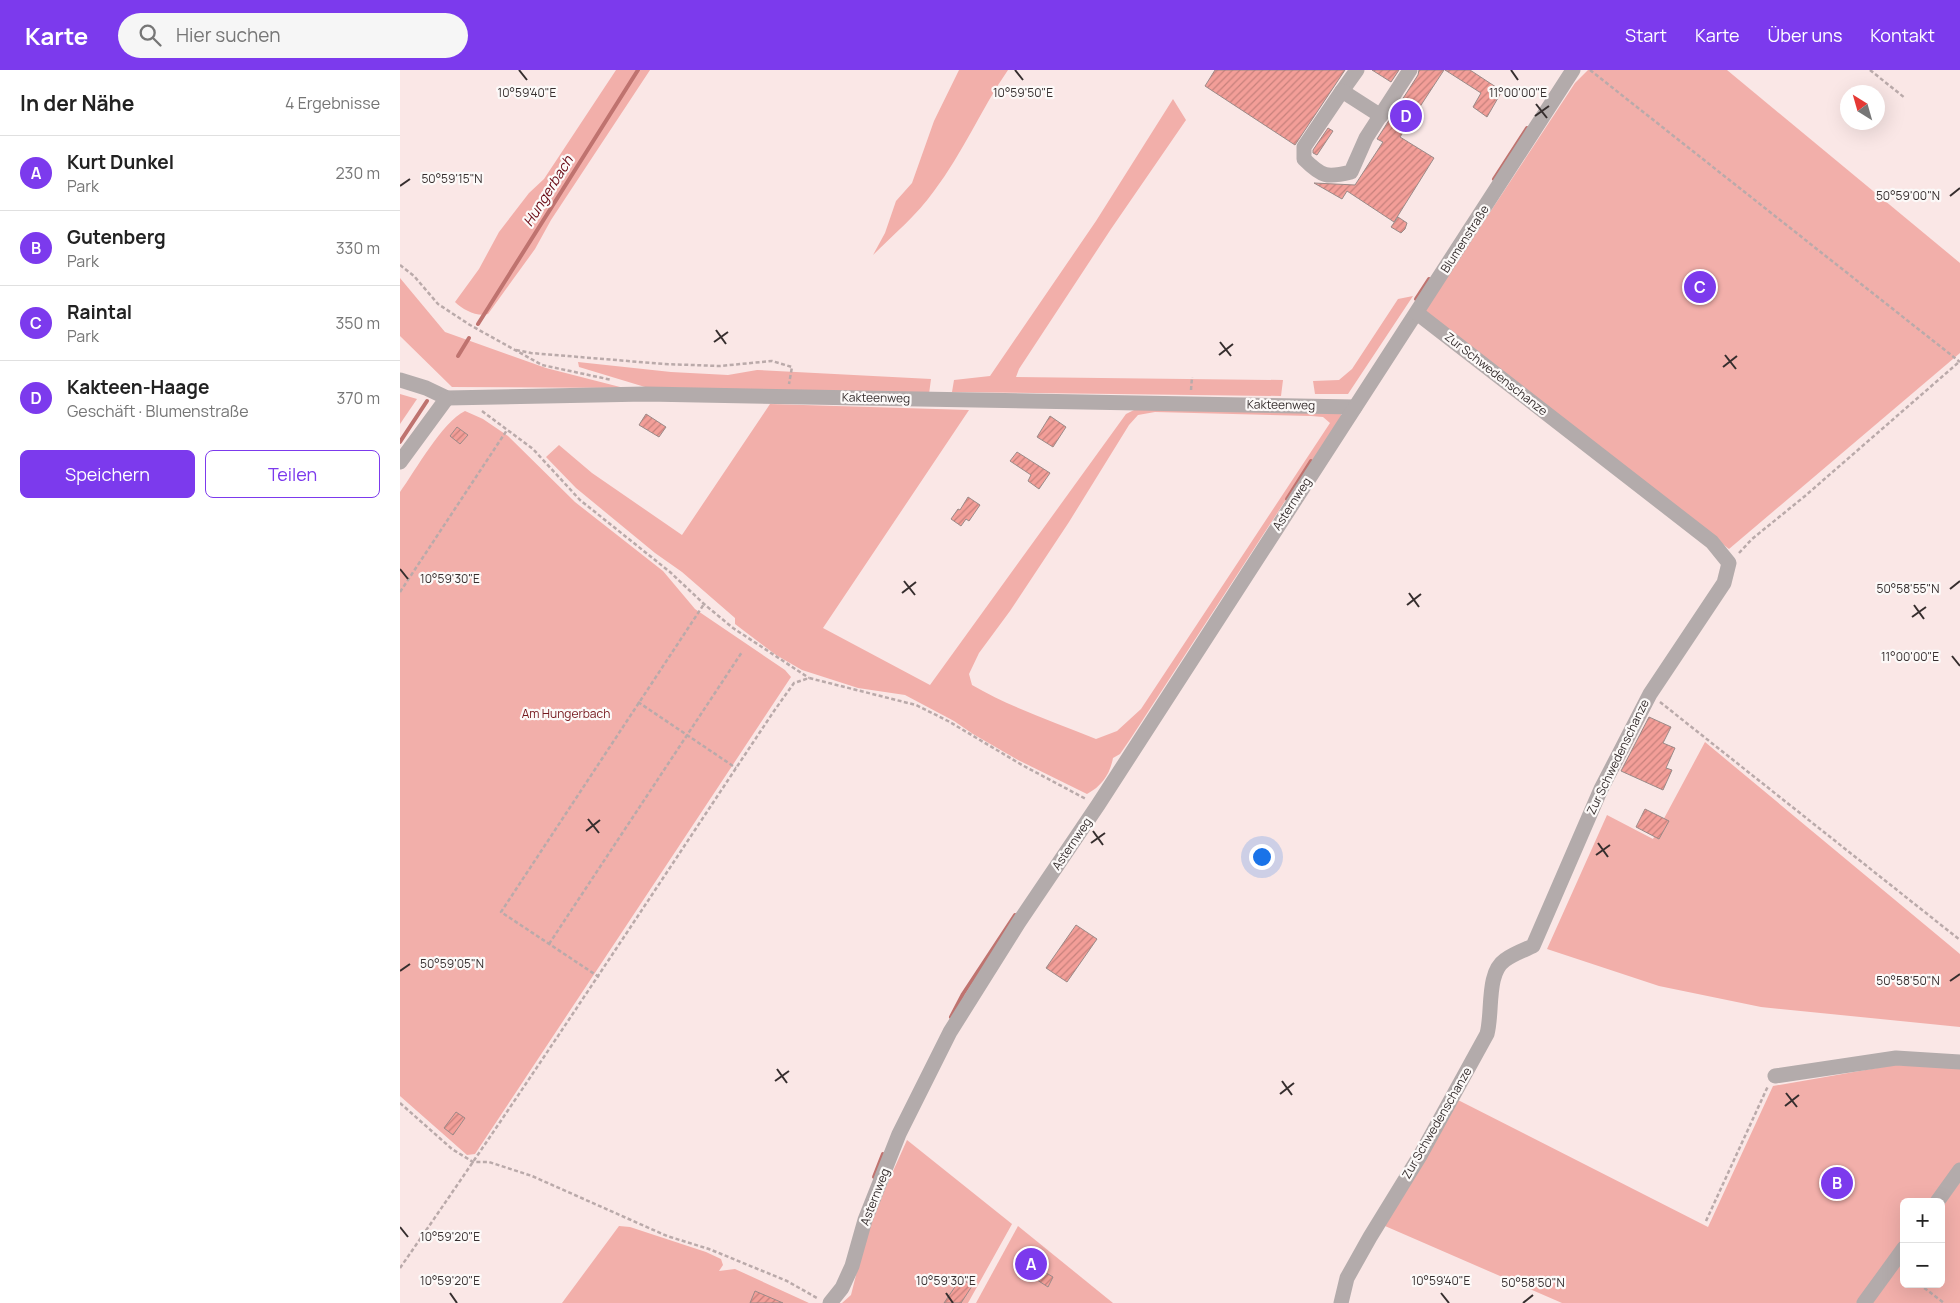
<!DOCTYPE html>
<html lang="de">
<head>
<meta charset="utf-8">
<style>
	:root { --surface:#fff; --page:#f6f6f6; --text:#222; --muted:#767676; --line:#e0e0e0; --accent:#7c3aed }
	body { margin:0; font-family:Manrope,sans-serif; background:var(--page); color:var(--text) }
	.controls { position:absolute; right:15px; bottom:15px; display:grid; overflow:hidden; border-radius:8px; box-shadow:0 5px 20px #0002 }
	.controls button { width:45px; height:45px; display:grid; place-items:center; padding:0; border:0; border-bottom:1px solid var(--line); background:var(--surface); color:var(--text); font:25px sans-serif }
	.compass { position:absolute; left:1440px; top:15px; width:45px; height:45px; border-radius:50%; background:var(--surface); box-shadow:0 5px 20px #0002; rotate:323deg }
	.you { position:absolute; left:861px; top:786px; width:18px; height:18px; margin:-12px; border:4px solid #fff; border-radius:50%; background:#1a73e8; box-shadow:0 0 0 8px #1a73e833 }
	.badge { display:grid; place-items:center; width:32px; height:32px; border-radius:50%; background:var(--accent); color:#fff; font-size:16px; font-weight:700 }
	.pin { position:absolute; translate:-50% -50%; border:2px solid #fff; box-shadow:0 1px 5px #0006 }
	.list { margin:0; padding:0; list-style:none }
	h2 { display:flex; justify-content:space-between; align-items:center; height:65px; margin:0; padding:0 20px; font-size:21px }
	h2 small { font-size:16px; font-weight:400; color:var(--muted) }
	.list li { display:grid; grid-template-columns:32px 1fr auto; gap:15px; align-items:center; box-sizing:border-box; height:75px; padding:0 20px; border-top:1px solid var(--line) }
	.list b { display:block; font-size:19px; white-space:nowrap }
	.list p { margin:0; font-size:16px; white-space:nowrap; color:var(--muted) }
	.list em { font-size:16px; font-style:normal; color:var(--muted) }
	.actions { display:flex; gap:10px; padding:15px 20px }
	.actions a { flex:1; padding:11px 0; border:1px solid var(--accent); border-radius:8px; text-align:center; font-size:18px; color:var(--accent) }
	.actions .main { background:var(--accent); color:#fff }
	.icon { flex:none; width:28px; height:28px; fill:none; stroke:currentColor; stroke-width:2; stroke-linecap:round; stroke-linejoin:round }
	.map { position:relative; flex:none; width:1560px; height:1233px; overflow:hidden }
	header { display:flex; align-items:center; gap:30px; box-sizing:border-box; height:70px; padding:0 25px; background:var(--accent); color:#fff }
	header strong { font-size:24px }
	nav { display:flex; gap:28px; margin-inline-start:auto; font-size:18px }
	.search { width:350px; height:45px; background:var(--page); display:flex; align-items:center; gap:12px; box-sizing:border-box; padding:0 18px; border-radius:28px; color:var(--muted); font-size:19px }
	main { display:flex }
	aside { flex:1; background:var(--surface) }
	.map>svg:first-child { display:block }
</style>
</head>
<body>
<header>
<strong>Karte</strong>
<div class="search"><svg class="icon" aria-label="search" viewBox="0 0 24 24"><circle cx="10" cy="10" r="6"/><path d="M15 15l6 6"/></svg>Hier suchen</div>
<nav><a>Start</a><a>Karte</a><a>Über uns</a><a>Kontakt</a></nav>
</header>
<main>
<aside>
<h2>In der Nähe<small>4 Ergebnisse</small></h2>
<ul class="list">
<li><span class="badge">A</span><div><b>Kurt Dunkel</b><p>Park</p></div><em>230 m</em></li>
<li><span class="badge">B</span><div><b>Gutenberg</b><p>Park</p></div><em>330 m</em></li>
<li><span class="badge">C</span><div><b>Raintal</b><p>Park</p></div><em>350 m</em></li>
<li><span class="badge">D</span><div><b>Kakteen-Haage</b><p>Geschäft · Blumenstraße</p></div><em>370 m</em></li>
</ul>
<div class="actions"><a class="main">Speichern</a><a>Teilen</a></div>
</aside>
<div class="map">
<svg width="1560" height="1233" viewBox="0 0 1560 1233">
	<defs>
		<pattern id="building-hatch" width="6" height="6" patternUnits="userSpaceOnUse" patternTransform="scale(1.25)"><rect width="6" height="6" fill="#f39e98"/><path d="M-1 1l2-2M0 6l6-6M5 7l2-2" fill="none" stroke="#c6817c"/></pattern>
	</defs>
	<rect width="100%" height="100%" fill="#fae7e6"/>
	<!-- green -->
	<g fill="#f2afaa" fill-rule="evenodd">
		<path d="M 216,0 L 250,0 L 151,150 L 135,179 L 88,244 C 77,247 63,240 55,232 L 79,199 L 99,162 L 129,123 L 144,109 Z"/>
		<path d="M 559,0 L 608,0 C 581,39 563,83 534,121 C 517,145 494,164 473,185 L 485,163 L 496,131 L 512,113 L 534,51 Z"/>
		<path d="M 1188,0 L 1327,0 L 1560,193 L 1560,283 L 1329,479 L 1025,241 L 1175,13 Z"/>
		<path d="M 773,29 L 786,50 L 711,159 L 619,299 L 616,307 L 883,310 L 881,326 L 552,322 L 554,310 L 590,306 L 696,151 Z"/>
		<path d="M 0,208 L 45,262 L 146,298 L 224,318 L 52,317 L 0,266 Z"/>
		<path d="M 1013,226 L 948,324 L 915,324 L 913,311 L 939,310 L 952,299 L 998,229 Z"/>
		<path d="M 178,292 L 271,302 L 328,305 L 357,300 L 531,309 L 529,324 L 245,317 L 179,297 Z"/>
		<path d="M 0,324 L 17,329 L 0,354 Z"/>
		<path d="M 370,334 L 569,340 L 423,558 L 530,615 L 726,344 L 740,337 L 941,344 L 942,349 L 900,408 L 731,668 L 720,684 L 713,688 C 710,704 702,716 687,724 L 618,690 L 573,664 L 554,651 L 505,625 L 458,618 L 402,600 L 376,585 L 335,554 L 335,548 L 282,502 L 255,483 L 176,418 L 146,387 L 159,375 L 192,403 L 282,465 ZM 755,342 L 911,346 L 923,347 L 930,353 L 741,639 L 717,661 L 696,669 C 654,652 612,638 572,615 L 569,604 L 579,583 L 610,541 L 669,452 L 729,355 L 738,345 Z"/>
		<path d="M 65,341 L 83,349 L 108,366 L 175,432 L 263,501 L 295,539 L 385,600 L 391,607 L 75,1084 L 67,1085 L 0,1026 L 0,422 C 16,400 42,352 65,341 Z"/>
		<path d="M 1305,672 L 1560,884 L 1560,957 L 1361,937 L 1259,916 L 1147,879 L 1207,745 L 1253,769 Z"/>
		<path d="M 1494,995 L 1560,997 L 1560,1094 L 1533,1132 L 1504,1132 L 1504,1171 L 1459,1233 L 1162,1233 L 985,1156 L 1058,1030 L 1308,1157 L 1373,1016 Z"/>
		<path d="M 507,1070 L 612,1154 L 568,1233 L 442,1233 L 451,1225 L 468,1157 Z"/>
		<path d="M 1560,1112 L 1560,1233 L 1472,1233 L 1504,1189 L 1504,1214 L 1541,1214 L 1541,1138 Z"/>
		<path d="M 219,1156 L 230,1157 L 306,1182 L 321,1189 L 323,1195 L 319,1201 L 335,1199 L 409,1233 L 162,1233 Z"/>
		<path d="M 618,1156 L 713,1233 L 576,1233 Z"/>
	</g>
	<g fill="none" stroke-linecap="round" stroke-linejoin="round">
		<!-- stream -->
		<g stroke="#bf736f" stroke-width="4">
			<path d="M 1094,109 L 1127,58"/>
			<path d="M 1016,229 L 1029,209"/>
			<path d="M 78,254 L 238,0"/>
			<path d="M 58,286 L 69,268"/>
			<path d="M 0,372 L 27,331"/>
			<path d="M 887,429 L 911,391"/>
			<path d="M 551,947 L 563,924 L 615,845"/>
			<path d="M 474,1107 L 483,1084"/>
		</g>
	</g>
	<!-- building -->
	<g fill="url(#building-hatch)" stroke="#9b8a88">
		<path d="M 815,0 L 945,0 L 895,75 L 805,16 Z"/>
		<path d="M 972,0 L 999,0 L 991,12 Z"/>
		<path d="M 1019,0 L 1044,0 L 1000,67 L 1034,88 L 994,152 L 947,121 L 942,129 L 914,113 L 955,115 L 983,72 L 977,69 L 1018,5 Z"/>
		<path d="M 1045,0 L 1070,0 L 1102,21 L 1087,47 L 1073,37 L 1081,23 Z"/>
		<path d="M 928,58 L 933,61 L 917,85 L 913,83 L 913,80 Z"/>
		<path d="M 998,147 L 1007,153 L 1005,159 L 1001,163 L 991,157 Z"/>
		<path d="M 246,344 L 266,357 L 259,367 L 239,355 Z"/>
		<path d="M 650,346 L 666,357 L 653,377 L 637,367 Z"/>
		<path d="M 57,357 L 68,365 L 60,374 L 50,366 Z"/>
		<path d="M 617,382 L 650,403 L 639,419 L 628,411 L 631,405 L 610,391 Z"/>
		<path d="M 568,427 L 580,435 L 569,451 L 566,449 L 561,456 L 551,449 L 558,439 L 560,440 Z"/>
		<path d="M 1249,647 L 1271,657 L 1263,673 L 1275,678 L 1266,698 L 1272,700 L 1263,720 L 1221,701 Z"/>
		<path d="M 1245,739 L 1269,751 L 1259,769 L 1236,757 Z"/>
		<path d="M 676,855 L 697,869 L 667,912 L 646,898 Z"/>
		<path d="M 56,1042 L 65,1048 L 53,1065 L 44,1058 Z"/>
		<path d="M 619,1188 L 624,1191 L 626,1189 L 636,1196 L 636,1197 L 653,1207 L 648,1217 L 614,1195 Z"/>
		<path d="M 561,1208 L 572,1216 L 561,1233 L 544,1233 Z"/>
		<path d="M 355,1221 L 383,1233 L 350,1233 Z"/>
	</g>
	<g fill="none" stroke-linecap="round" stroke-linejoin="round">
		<!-- path -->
		<g stroke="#baaaaa" stroke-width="2.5" stroke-dasharray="4 2.5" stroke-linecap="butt">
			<path d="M 1190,0 L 1560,292"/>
			<path d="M 1470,0 L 1505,28"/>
			<path d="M 0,195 L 14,206 L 38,234 L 70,255 L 142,295 L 212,310"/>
			<path d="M 116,280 L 131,283 L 264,294 L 320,296 L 372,291 L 392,297 L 389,314"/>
			<path d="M 791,320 L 792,307"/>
			<path d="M 82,341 L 133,379 L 180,430 L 270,502 L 304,534 L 333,558 L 409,608"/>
			<path d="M 1339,483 L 1352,469 L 1405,426 L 1559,292"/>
			<path d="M 0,522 L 107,360"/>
			<path d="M 238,632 L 336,698"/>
			<path d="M 1260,632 L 1560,870"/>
			<path d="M 149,874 L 342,582"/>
			<path d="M 199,907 L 101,842 L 304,534"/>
			<path d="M 0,1033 L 52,1079 L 73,1092 L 89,1092 L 132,1106 L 267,1166 L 309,1179 L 387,1211 L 417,1228"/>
			<path d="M 1306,1151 L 1368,1016"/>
			<path d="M 0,1198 C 128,1014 250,827 374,641 L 394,613 L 409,608 L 516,635 L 548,651 L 622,695 L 686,729"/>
			<path d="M 1519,1214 L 1544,1233"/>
		</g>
		<!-- minor -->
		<g stroke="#b3abab" stroke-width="15">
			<path d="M 942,21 L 957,0"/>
			<path d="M 981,46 L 942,21 L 904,77 L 904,89 C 922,107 927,108 951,102 L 966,68 L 1010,0"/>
			<path d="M 0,310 L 26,318 L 47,328 L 246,324 L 955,337"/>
			<path d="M 0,392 L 47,328"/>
			<path d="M 1375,1006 L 1496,988 L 1560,992"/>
			<path d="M 1537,1132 L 1560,1100"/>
			<path d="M 430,1233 L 442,1218 L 452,1196 L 465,1150 L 499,1064 L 550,962 L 619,852 L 698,735 L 1173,0"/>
			<path d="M 941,1233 L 947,1208 L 970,1167 L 1021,1084 L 1087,964 C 1093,942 1086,903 1105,890 C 1113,884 1124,880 1133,876 L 1201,719 L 1250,624 L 1324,513 L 1329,493 L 1312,472 L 1017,243"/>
			<path d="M 1464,1233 L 1504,1178"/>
		</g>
	</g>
	<!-- ticks -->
	<path fill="none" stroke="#362e2e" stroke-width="2" d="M 119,0 L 127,10M 615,0 L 623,10M 1111,0 L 1118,10M 1136,34 L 1147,48M 1135,46 L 1149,36M 0,116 L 10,109M 1550,126 L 1560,118M 316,260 L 326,274M 314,272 L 328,262M 820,272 L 831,286M 819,285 L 833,274M 1325,285 L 1336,299M 1323,297 L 1337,286M 0,499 L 8,509M 504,511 L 515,525M 1550,519 L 1560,511M 502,523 L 516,512M 1009,523 L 1019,537M 1007,535 L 1021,524M 1514,535 L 1524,549M 1512,547 L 1526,537M 1552,586 L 1560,596M 188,749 L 199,763M 186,761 L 200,750M 693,761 L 703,775M 691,773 L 705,763M 1198,773 L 1208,787M 1196,785 L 1210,775M 0,901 L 10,894M 1550,911 L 1560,904M 377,999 L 387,1013M 375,1011 L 389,1001M 882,1011 L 892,1025M 1386,1023 L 1397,1037M 880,1024 L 894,1013M 1385,1036 L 1399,1025M 0,1157 L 8,1167M 50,1223 L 57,1233M 546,1223 L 553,1233M 1041,1223 L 1049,1233M 1123,1233 L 1133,1225"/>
	<g text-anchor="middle" stroke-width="4.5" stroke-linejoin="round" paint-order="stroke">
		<!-- street labels -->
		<g font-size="12" fill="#362e2e" stroke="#fcf9f8">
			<text transform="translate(1065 169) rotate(-57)" y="4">Blumenstraße</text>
			<text transform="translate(1096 304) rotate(38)" y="4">Zur Schwedenschanze</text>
			<text transform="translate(476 328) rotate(1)" y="4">Kakteenweg</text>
			<text transform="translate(881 335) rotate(1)" y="4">Kakteenweg</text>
			<text transform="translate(892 434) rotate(-57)" y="4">Asternweg</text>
			<text transform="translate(1218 687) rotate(-64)" y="4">Zur Schwedenschanze</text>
			<text transform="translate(672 774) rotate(-56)" y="4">Asternweg</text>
			<text transform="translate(1037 1053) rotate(-60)" y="4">Zur Schwedenschanze</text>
			<text transform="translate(475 1127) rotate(-69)" y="4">Asternweg</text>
		</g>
		<!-- park labels -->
		<g font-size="12" fill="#75181d" stroke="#fcf9f8">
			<text x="166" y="648">Am Hungerbach</text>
		</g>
		<!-- water labels -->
		<g font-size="14" font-style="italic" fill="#680611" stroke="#fcf9f8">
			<text transform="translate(148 121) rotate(-58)" y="5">Hungerbach</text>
		</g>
	</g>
	<g font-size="12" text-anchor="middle" fill="#362e2e" stroke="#fcf9f8" stroke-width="4.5" stroke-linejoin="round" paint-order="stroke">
		<text x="127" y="27">10°59'40"E</text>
		<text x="623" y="27">10°59'50"E</text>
		<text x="1118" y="27">11°00'00"E</text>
		<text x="52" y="113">50°59'15"N</text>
		<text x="1508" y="130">50°59'00"N</text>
		<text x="50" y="513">10°59'30"E</text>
		<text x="1508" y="523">50°58'55"N</text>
		<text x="1510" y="591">11°00'00"E</text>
		<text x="52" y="898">50°59'05"N</text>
		<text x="1508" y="915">50°58'50"N</text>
		<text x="50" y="1171">10°59'20"E</text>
		<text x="50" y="1215">10°59'20"E</text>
		<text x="546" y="1215">10°59'30"E</text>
		<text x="1041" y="1215">10°59'40"E</text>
		<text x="1133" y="1217">50°58'50"N</text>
	</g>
</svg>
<div class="controls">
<button>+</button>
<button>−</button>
</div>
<svg class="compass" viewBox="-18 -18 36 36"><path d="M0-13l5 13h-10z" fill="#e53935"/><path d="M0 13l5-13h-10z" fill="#767676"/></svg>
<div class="you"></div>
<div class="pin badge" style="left:631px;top:1194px">A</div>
<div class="pin badge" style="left:1437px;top:1113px">B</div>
<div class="pin badge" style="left:1300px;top:217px">C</div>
<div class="pin badge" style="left:1006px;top:46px">D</div>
</div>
</main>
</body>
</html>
